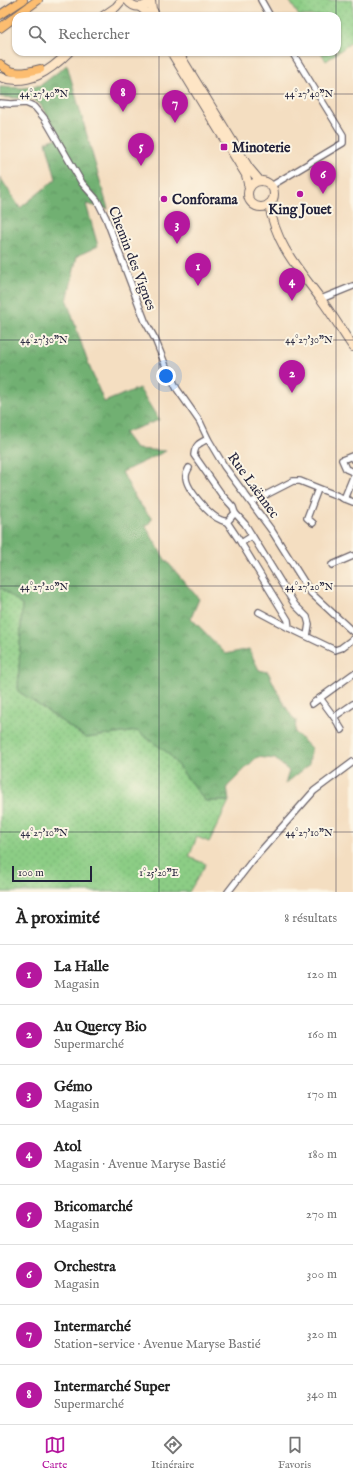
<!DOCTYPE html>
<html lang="fr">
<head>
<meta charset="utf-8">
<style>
	:root { --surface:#fff; --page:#f6f6f6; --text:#222; --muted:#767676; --line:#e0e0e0; --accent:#b5179e }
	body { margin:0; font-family:"IM FELL English",serif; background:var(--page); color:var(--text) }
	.scale { position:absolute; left:12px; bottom:10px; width:80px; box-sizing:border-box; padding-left:4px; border:2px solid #22223b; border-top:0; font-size:11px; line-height:14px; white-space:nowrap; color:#22223b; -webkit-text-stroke:3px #fcf5e5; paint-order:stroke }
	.you { position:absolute; left:166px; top:376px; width:14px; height:14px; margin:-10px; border:3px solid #fff; border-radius:50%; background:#1a73e8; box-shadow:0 0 0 6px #1a73e833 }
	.badge { display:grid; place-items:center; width:26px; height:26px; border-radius:50%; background:var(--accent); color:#fff; font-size:13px; font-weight:700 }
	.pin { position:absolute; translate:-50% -33px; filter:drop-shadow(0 1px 2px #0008) }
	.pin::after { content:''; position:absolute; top:21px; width:14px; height:12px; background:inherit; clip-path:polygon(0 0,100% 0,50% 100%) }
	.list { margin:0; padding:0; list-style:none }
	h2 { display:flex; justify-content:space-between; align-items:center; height:52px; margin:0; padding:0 16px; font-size:17px }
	h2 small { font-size:13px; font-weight:400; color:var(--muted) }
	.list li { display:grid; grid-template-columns:26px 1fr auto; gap:12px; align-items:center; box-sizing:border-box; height:60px; padding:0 16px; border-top:1px solid var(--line) }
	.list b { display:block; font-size:15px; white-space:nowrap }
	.list p { margin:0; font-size:13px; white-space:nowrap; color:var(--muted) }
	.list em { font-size:13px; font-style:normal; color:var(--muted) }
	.icon { flex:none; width:22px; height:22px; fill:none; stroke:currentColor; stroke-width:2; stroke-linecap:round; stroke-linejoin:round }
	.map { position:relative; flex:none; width:353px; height:892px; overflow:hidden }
	.search { position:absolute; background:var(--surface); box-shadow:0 1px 3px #0004; left:12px; right:12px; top:12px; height:44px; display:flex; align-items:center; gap:10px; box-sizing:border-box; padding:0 14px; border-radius:12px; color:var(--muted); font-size:15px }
	.sheet { height:532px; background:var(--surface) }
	nav { display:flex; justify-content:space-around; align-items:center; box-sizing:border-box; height:56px; border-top:1px solid var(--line); background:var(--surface); font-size:11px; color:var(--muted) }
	nav a { display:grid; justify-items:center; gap:2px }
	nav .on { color:var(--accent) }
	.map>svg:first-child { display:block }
</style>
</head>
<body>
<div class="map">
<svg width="353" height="892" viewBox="0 0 353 892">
	<defs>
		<pattern id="grass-dots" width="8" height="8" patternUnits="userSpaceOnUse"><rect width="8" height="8" fill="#8ccd85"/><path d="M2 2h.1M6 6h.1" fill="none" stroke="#78b074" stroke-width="1.8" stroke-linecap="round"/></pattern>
		<pattern id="forest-crowns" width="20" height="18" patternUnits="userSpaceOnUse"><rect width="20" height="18" fill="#71b072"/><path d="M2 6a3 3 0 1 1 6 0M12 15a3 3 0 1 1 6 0" fill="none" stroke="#5c8f5f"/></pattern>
	</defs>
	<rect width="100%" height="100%" fill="#fcf5e5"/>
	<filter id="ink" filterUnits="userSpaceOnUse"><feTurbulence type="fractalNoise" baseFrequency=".025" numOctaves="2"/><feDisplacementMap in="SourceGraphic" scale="8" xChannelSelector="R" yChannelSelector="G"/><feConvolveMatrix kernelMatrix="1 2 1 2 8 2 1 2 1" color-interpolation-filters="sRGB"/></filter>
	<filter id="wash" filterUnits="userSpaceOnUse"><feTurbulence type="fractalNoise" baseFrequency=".012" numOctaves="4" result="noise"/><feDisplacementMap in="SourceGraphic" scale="16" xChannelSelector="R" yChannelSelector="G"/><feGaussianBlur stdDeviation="0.9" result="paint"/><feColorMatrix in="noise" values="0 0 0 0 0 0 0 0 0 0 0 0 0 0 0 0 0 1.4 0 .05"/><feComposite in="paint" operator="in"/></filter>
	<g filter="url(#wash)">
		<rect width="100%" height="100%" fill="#f4dec1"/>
		<!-- grass -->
		<g fill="url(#grass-dots)" stroke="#577860">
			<path d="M 289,0 L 353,0 L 353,41 L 326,61 L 321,52 L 337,52 L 337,16 L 299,16 Z"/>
			<path d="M 0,587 L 22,605 L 18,691 L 86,738 L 137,731 L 168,753 L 205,801 L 229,801 L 209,842 L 197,837 L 189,857 L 206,864 L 189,892 L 0,892 Z"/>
		</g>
		<!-- forest -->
		<path fill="url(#forest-crowns)" stroke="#4a6956" d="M 67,65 L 108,209 L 86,204 L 98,246 L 77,256 L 67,301 L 88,363 L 104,402 L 139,388 L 159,420 L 124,433 L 136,449 L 166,451 L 122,472 L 136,499 L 152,519 L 146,527 L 164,558 L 199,599 L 191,618 L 226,654 L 249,649 L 259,670 L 268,672 L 281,699 L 294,720 L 296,720 L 295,732 L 311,748 L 309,765 L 285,784 L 289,771 L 275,759 L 257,757 L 227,787 L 229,801 L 205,801 L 168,753 L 137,731 L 86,738 L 18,691 L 22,605 L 0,587 L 0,177 L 20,208 L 56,179 L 46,142 L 60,137 L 40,104 L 33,99 L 0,97 L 0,87 L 23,88 L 41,85 Z"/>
	</g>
	<g filter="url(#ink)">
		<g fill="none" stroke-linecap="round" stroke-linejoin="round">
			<!-- street casing -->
			<g stroke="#6c646a" stroke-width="8">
				<g id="street">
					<path d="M 261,0 L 270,16"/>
					<path d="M 0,103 L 11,104 L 26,103 L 35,107 L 45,119 L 82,183 L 97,200 L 106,218 L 145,321 L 155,339 L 167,369 L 177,389 L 200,422 L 208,439 L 224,466 L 272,531 L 311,593 L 353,632"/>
					<path d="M 271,186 L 343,143 L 343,135 L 292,52"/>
					<path d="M 321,299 L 353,286"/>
					<path d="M 353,459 L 352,456 L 342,460 L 346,469 L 353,472"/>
					<path d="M 189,468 C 188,470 186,473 186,476 C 185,488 210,516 221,520 C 223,521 225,521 227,522 L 235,513 L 233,507 L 222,495 L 194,455 C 195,445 199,443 208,439"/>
					<path d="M 344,499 L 353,477"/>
					<path d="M 252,502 L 293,481 L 300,481 L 353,502"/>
					<path d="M 235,513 L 245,524 L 295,605 L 307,617 L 309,624 L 307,636"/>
					<path d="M 227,522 L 241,543"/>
					<path d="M 313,523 L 307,518 L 318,489"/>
					<path d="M 252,536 L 241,543 L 288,620 L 289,628 L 335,650 L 341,648 L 353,639"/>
					<path d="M 332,565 L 353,556"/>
					<path d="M 259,612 L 289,628"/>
					<path d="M 353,674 L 320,698 L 334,717 L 353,704"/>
					<path d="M 312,704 L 320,698"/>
					<path d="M 334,717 L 342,730"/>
					<path d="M 228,892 L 252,861 L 314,791 L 353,762"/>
				</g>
			</g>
			<!-- secondary casing -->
			<g stroke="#6c646a" stroke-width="10">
				<g id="secondary">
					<path d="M 127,0 C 134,9 144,9 151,0"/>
					<path d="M 151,1 L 152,9 L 156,16"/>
					<path d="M 140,7 L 146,12 L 148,16"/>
					<path d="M 103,16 L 116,7 L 122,0"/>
					<path d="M 171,52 L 246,175 L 249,188"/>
					<path d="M 178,52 L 249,168 L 260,181"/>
					<path d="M 0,77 C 28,87 50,71 69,52"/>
					<circle cx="261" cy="194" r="13"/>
					<path d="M 269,204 C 276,245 297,267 320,298 C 332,314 342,331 353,347"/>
				</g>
			</g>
			<!-- primary casing -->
			<g stroke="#6c646a" stroke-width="10">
				<g id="primary">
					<path d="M 0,15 L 23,0"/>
					<path d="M 0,28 L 38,0"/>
					<path d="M 0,64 C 12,76 25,73 40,69"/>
				</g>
			</g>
			<!-- street -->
			<use href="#street" stroke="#fff" stroke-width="5.5"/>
			<!-- secondary -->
			<use href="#secondary" stroke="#fee5c5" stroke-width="8"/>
			<!-- primary -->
			<use href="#primary" stroke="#fcbd6f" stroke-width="8"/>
		</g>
	</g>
	<!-- ticks -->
	<path fill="none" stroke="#22223b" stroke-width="1" stroke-opacity="0.45" d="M 159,0 L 159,16M 336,0 L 336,16M 159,52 L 159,892M 336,52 L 336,892M 0,94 L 353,94M 0,340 L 353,340M 0,586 L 353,586M 0,832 L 353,832"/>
	<!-- markers -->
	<g fill="#b5179e" stroke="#fcf5e5" stroke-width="1.5">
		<rect x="220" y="143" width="8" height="8" rx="2"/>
		<circle cx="300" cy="194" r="4"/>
		<circle cx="164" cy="199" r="4"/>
	</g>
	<g text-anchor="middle" stroke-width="4" stroke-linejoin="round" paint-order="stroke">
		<!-- poi labels -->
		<g font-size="14" font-weight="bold" fill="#22223b" stroke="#fcf5e5" text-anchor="start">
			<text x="232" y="152">Minoterie</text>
			<text x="172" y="204">Conforama</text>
			<text x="300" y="214" text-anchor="middle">King Jouet</text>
		</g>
		<!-- street labels -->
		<g font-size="14" fill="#22223b" stroke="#fcf5e5">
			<text transform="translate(133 258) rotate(69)" y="5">Chemin des Vignes</text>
			<text transform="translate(254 485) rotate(54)" y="5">Rue Laënnec</text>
		</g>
	</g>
	<g font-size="10" text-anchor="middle" fill="#22223b" stroke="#fcf5e5" stroke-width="4" stroke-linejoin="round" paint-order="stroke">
		<text x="44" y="97">44°27'40"N</text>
		<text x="309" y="97">44°27'40"N</text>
		<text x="44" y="343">44°27'30"N</text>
		<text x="309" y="343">44°27'30"N</text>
		<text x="44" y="590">44°27'20"N</text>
		<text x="309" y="590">44°27'20"N</text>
		<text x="44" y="836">44°27'10"N</text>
		<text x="309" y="836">44°27'10"N</text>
		<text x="159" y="876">1°25'20"E</text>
	</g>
</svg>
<div class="scale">100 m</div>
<div class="you"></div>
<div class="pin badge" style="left:198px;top:286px">1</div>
<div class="pin badge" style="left:292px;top:393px">2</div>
<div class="pin badge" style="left:177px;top:244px">3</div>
<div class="pin badge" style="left:292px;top:301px">4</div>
<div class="pin badge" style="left:141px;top:166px">5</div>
<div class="pin badge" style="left:323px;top:194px">6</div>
<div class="pin badge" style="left:175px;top:123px">7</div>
<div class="pin badge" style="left:123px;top:112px">8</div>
<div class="search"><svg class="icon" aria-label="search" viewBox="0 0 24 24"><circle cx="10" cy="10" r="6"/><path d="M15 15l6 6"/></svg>Rechercher</div>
</div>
<section class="sheet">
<h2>À proximité<small>8 résultats</small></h2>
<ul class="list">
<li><span class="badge">1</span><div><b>La Halle</b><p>Magasin</p></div><em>120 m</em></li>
<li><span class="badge">2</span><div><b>Au Quercy Bio</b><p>Supermarché</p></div><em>160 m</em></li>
<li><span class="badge">3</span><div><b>Gémo</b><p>Magasin</p></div><em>170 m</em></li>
<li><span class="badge">4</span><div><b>Atol</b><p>Magasin · Avenue Maryse Bastié</p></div><em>180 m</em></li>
<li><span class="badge">5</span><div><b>Bricomarché</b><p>Magasin</p></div><em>270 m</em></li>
<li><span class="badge">6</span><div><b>Orchestra</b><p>Magasin</p></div><em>300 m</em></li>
<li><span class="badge">7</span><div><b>Intermarché</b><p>Station-service · Avenue Maryse Bastié</p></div><em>320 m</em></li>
<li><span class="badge">8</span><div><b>Intermarché Super</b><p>Supermarché</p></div><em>340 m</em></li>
</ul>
</section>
<nav>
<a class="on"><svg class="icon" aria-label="map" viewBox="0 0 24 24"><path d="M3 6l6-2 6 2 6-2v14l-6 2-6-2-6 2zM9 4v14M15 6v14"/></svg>Carte</a>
<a><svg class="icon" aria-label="directions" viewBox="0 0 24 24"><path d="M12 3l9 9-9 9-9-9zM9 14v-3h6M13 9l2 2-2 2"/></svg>Itinéraire</a>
<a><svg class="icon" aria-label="saved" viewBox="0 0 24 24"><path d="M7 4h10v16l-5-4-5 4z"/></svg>Favoris</a>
</nav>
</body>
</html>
